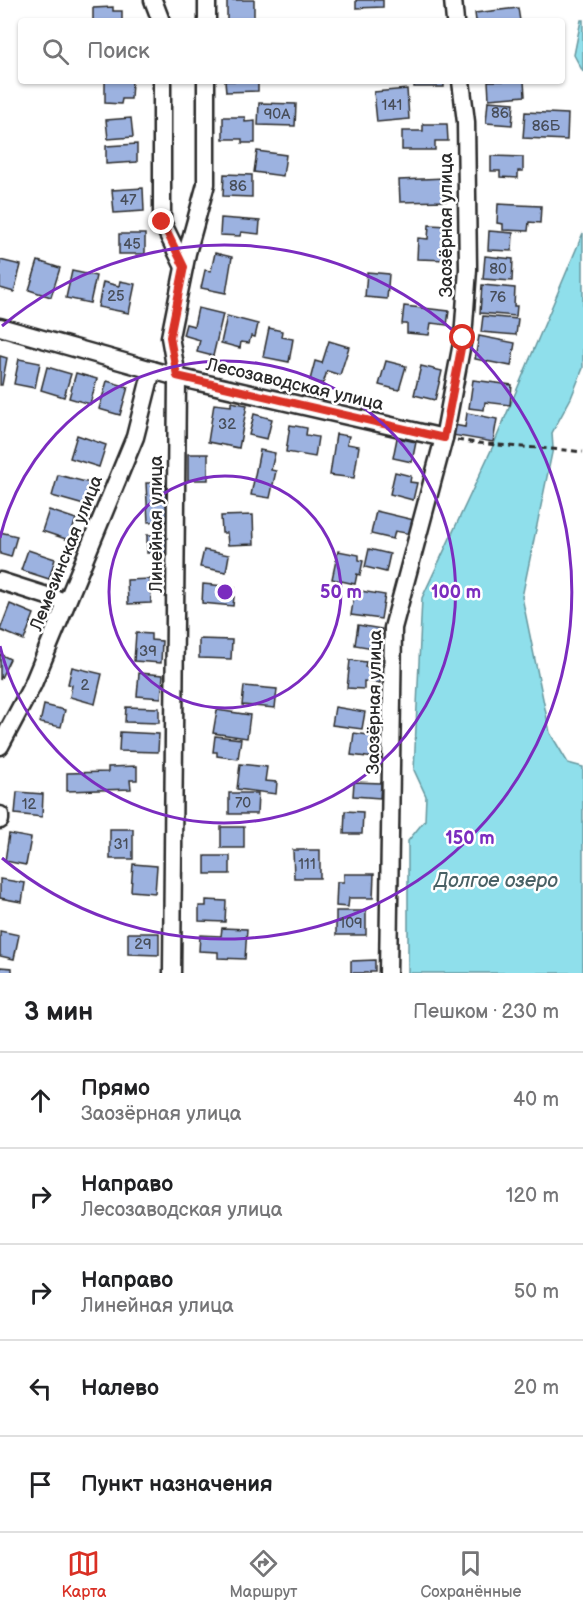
<!DOCTYPE html>
<html lang="ru">
<head>
<meta charset="utf-8">
<style>
	:root { --surface:#fff; --page:#f2f2f2; --text:#202124; --muted:#757577; --line:#e0e0e0; --accent:#d93025 }
	body { margin:0; font-family:"Balsamiq Sans",sans-serif; background:var(--page); color:var(--text) }
	.stop { position:absolute; width:18px; height:18px; margin:-14px; border:4px solid #d93025; border-radius:50%; background:#fff }
	.stop.end { background:#d93025; border-color:#fff; box-shadow:0 2px 6px #0008 }
	.list { margin:0; padding:0; list-style:none }
	h2 { display:flex; justify-content:space-between; align-items:center; height:78px; margin:0; padding:0 24px; font-size:26px }
	h2 small { font-size:20px; font-weight:400; color:var(--muted) }
	.list li { display:grid; grid-template-columns:39px 1fr auto; gap:18px; align-items:center; box-sizing:border-box; height:96px; padding:0 24px; border-top:2px solid var(--line) }
	.list b { display:block; font-size:22px; white-space:nowrap }
	.list p { margin:0; font-size:20px; white-space:nowrap; color:var(--muted) }
	.list em { font-size:20px; font-style:normal; color:var(--muted) }
	.icon { flex:none; width:33px; height:33px; fill:none; stroke:currentColor; stroke-width:2; stroke-linecap:round; stroke-linejoin:round }
	.map { position:relative; flex:none; width:583px; height:973px; overflow:hidden }
	.search { position:absolute; background:var(--surface); box-shadow:0 2px 4px #0004; left:18px; right:18px; top:18px; height:66px; display:flex; align-items:center; gap:15px; box-sizing:border-box; padding:0 21px; border-radius:6px; color:var(--muted); font-size:22px }
	.sheet { height:558px; background:var(--surface) }
	nav { display:flex; justify-content:space-around; align-items:center; box-sizing:border-box; height:84px; border-top:2px solid var(--line); background:var(--surface); font-size:16px; color:var(--muted) }
	nav a { display:grid; justify-items:center; gap:3px }
	nav .on { color:var(--accent) }
	.map>svg:first-child { display:block }
</style>
</head>
<body>
<div class="map">
<svg width="583" height="973" viewBox="0 0 583 973">
	<rect width="100%" height="100%" fill="#fff"/>
	<filter id="ink" filterUnits="userSpaceOnUse"><feTurbulence type="fractalNoise" baseFrequency=".0167" numOctaves="2"/><feDisplacementMap in="SourceGraphic" scale="12" xChannelSelector="R" yChannelSelector="G"/><feConvolveMatrix kernelMatrix="1 2 1 2 8 2 1 2 1" color-interpolation-filters="sRGB"/></filter>
	<g filter="url(#ink)">
		<!-- water -->
		<g fill="#8fdfeb" stroke="#67979e" stroke-width="1.5">
			<path d="M 581,20 L 583,20 L 583,72 L 574,55 Z"/>
			<path d="M 583,233 L 583,368 L 571,398 L 552,433 L 553,448 L 522,597 L 550,733 L 568,763 L 583,767 L 583,973 L 408,973 L 408,841 L 425,820 L 426,796 L 414,770 L 422,598 L 493,446 Z"/>
		</g>
		<!-- building -->
		<g fill="#9cb2e0" stroke="#2b2b2b" stroke-width="1.5">
			<rect x="227" y="0" width="27" height="21"/>
			<path d="M 356,0 L 383,0 L 383,7 L 356,8 Z"/>
			<path d="M 113,7 L 113,11 L 122,11 L 122,21 L 93,21 L 93,8 Z"/>
			<path d="M 518,8 L 520,21 L 476,21 L 475,13 Z"/>
			<path d="M 105,81 L 132,81 L 131,99 L 122,99 L 121,104 L 105,103 Z"/>
			<path d="M 225,81 L 258,81 L 258,91 L 226,92 Z"/>
			<rect x="414" y="81" width="30" height="6"/>
			<path d="M 488,81 L 524,81 L 525,96 L 489,99 Z"/>
			<path d="M 407,89 L 409,119 L 377,122 L 374,92 Z"/>
			<path d="M 488,101 L 514,103 L 512,125 L 486,123 Z"/>
			<path d="M 259,103 L 296,104 L 295,126 L 258,125 Z"/>
			<path d="M 525,112 L 568,114 L 567,140 L 523,138 Z"/>
			<path d="M 223,117 L 245,117 L 245,122 L 255,121 L 255,143 L 242,143 L 242,139 L 223,139 Z"/>
			<path d="M 131,118 L 133,137 L 108,139 L 106,120 Z"/>
			<path d="M 423,124 L 447,124 L 448,141 L 435,141 L 435,150 L 402,150 L 402,131 L 423,131 Z"/>
			<path d="M 137,144 L 137,162 L 106,164 L 106,146 Z"/>
			<path d="M 257,151 L 286,155 L 283,176 L 254,172 Z"/>
			<path d="M 491,156 L 523,157 L 523,171 L 518,171 L 518,178 L 500,177 L 500,171 L 491,171 Z"/>
			<path d="M 224,174 L 252,175 L 252,197 L 223,196 Z"/>
			<path d="M 445,178 L 446,201 L 400,202 L 399,180 Z"/>
			<path d="M 143,188 L 144,211 L 114,213 L 112,190 Z"/>
			<path d="M 498,204 L 541,206 L 540,223 L 529,222 L 528,231 L 503,230 L 503,224 L 497,223 Z"/>
			<path d="M 221,218 L 260,221 L 259,234 L 241,232 L 240,236 L 220,235 Z"/>
			<path d="M 429,225 L 450,226 L 449,260 L 417,259 L 418,238 L 428,239 Z"/>
			<path d="M 489,231 L 513,233 L 512,251 L 488,250 Z"/>
			<rect x="119" y="234" width="26" height="20"/>
			<path d="M 215,253 L 232,257 L 226,293 L 201,288 L 205,270 L 211,271 Z"/>
			<path d="M 485,256 L 513,259 L 512,281 L 483,279 Z"/>
			<path d="M 0,260 L 21,265 L 14,292 L 0,288 Z"/>
			<path d="M 38,261 L 60,268 L 51,297 L 29,290 Z"/>
			<path d="M 72,271 L 96,276 L 90,303 L 66,298 Z"/>
			<path d="M 367,272 L 389,274 L 387,299 L 365,297 Z"/>
			<path d="M 120,281 L 135,284 L 129,313 L 98,307 L 103,282 L 119,286 Z"/>
			<path d="M 482,285 L 515,288 L 514,306 L 517,306 L 516,316 L 480,313 Z"/>
			<path d="M 404,306 L 449,311 L 447,325 L 431,323 L 429,335 L 407,333 L 407,324 L 402,324 Z"/>
			<path d="M 198,308 L 223,314 L 213,356 L 197,352 L 200,340 L 183,335 L 186,324 L 194,326 Z"/>
			<path d="M 227,316 L 258,324 L 255,337 L 251,336 L 249,343 L 241,342 L 240,348 L 221,343 Z"/>
			<path d="M 483,316 L 518,319 L 516,335 L 481,332 Z"/>
			<path d="M 269,328 L 282,331 L 281,337 L 293,339 L 289,362 L 263,357 Z"/>
			<path d="M 479,336 L 515,343 L 511,366 L 475,359 Z"/>
			<path d="M 329,341 L 349,347 L 340,375 L 327,371 L 323,384 L 310,380 L 315,361 L 322,363 Z"/>
			<path d="M 0,356 L 7,358 L 2,385 L 0,385 Z"/>
			<path d="M 19,359 L 40,363 L 35,388 L 14,384 Z"/>
			<path d="M 386,361 L 406,366 L 399,390 L 379,385 Z"/>
			<path d="M 421,366 L 442,371 L 435,400 L 414,395 Z"/>
			<path d="M 47,367 L 71,374 L 64,397 L 41,390 Z"/>
			<path d="M 76,373 L 97,379 L 90,404 L 69,398 Z"/>
			<path d="M 473,380 L 512,385 L 510,405 L 485,402 L 484,410 L 469,408 Z"/>
			<path d="M 107,381 L 128,387 L 120,415 L 99,409 Z"/>
			<path d="M 231,402 L 247,405 L 239,448 L 208,442 L 214,404 L 231,406 Z"/>
			<path d="M 467,413 L 497,419 L 493,442 L 452,435 L 454,425 L 465,427 Z"/>
			<path d="M 254,414 L 272,419 L 267,439 L 249,435 Z"/>
			<path d="M 290,425 L 307,428 L 306,435 L 318,437 L 315,457 L 286,452 Z"/>
			<path d="M 336,434 L 349,436 L 347,444 L 359,446 L 354,478 L 330,475 Z"/>
			<path d="M 77,435 L 106,445 L 99,467 L 70,458 Z"/>
			<path d="M 397,438 L 416,442 L 412,462 L 393,458 Z"/>
			<path d="M 260,450 L 275,453 L 271,470 L 276,471 L 270,498 L 251,495 Z"/>
			<rect x="188" y="454" width="20" height="26"/>
			<path d="M 395,472 L 411,476 L 410,482 L 417,483 L 413,500 L 390,494 Z"/>
			<path d="M 58,475 L 90,483 L 84,505 L 52,496 Z"/>
			<path d="M 146,483 L 165,483 L 167,521 L 148,522 Z"/>
			<path d="M 49,510 L 76,519 L 69,540 L 42,531 Z"/>
			<path d="M 376,511 L 414,520 L 411,534 L 395,531 L 393,539 L 371,534 Z"/>
			<path d="M 253,515 L 254,544 L 228,545 L 227,533 L 222,533 L 221,516 Z"/>
			<path d="M 0,532 L 17,536 L 11,557 L 0,554 Z"/>
			<rect x="147" y="535" width="20" height="18"/>
			<path d="M 369,549 L 390,554 L 386,572 L 365,567 Z"/>
			<path d="M 28,550 L 55,559 L 49,579 L 21,570 Z"/>
			<path d="M 204,550 L 229,555 L 226,572 L 200,567 Z"/>
			<path d="M 338,551 L 359,555 L 359,560 L 363,561 L 360,575 L 357,574 L 355,584 L 332,579 Z"/>
			<path d="M 150,579 L 151,603 L 128,604 L 127,580 Z"/>
			<path d="M 203,584 L 235,587 L 233,606 L 202,603 Z"/>
			<path d="M 355,590 L 385,595 L 381,619 L 351,615 Z"/>
			<path d="M 10,604 L 34,614 L 24,640 L 0,630 Z"/>
			<path d="M 358,625 L 382,629 L 379,649 L 355,645 Z"/>
			<path d="M 136,633 L 151,634 L 151,640 L 162,641 L 161,663 L 134,661 Z"/>
			<path d="M 199,639 L 232,640 L 231,659 L 199,658 Z"/>
			<path d="M 0,654 L 10,659 L 0,680 Z"/>
			<path d="M 350,660 L 366,662 L 365,667 L 381,669 L 380,683 L 364,681 L 364,689 L 347,688 Z"/>
			<path d="M 72,667 L 102,674 L 95,704 L 70,697 L 72,685 L 68,684 Z"/>
			<path d="M 139,673 L 163,675 L 161,698 L 137,696 Z"/>
			<path d="M 244,686 L 277,689 L 275,708 L 242,705 Z"/>
			<path d="M 44,705 L 65,710 L 61,727 L 40,723 Z"/>
			<path d="M 126,707 L 159,708 L 159,723 L 125,722 Z"/>
			<path d="M 335,707 L 365,712 L 362,729 L 332,725 Z"/>
			<path d="M 217,710 L 250,715 L 247,738 L 213,733 Z"/>
			<path d="M 370,722 L 387,724 L 383,759 L 351,755 L 354,733 L 368,735 Z"/>
			<path d="M 120,732 L 159,734 L 158,752 L 119,751 Z"/>
			<path d="M 215,736 L 241,739 L 238,759 L 217,756 L 217,752 L 213,752 Z"/>
			<path d="M 240,764 L 267,767 L 265,781 L 277,782 L 276,794 L 237,789 Z"/>
			<path d="M 137,766 L 137,780 L 130,780 L 131,789 L 67,791 L 67,773 L 108,772 L 108,767 Z"/>
			<path d="M 354,782 L 381,783 L 380,798 L 353,796 Z"/>
			<path d="M 17,792 L 43,794 L 42,817 L 15,814 Z"/>
			<path d="M 229,793 L 258,793 L 257,814 L 229,814 Z"/>
			<path d="M 345,811 L 363,812 L 362,834 L 344,834 Z"/>
			<rect x="221" y="827" width="23" height="21"/>
			<rect x="110" y="829" width="23" height="30"/>
			<path d="M 9,834 L 31,838 L 26,865 L 5,861 Z"/>
			<path d="M 293,850 L 320,850 L 320,878 L 294,878 Z"/>
			<rect x="205" y="856" width="25" height="18"/>
			<path d="M 133,864 L 157,866 L 155,893 L 131,891 Z"/>
			<path d="M 344,874 L 374,874 L 373,898 L 349,898 L 348,907 L 336,906 L 337,882 L 344,882 Z"/>
			<path d="M 0,879 L 25,883 L 22,902 L 0,898 Z"/>
			<path d="M 206,900 L 226,901 L 225,922 L 199,921 L 199,906 L 206,906 Z"/>
			<rect x="336" y="911" width="30" height="24"/>
			<path d="M 222,928 L 247,929 L 245,959 L 218,958 L 218,952 L 199,951 L 200,935 L 221,936 Z"/>
			<path d="M 0,931 L 19,935 L 14,959 L 0,956 Z"/>
			<path d="M 128,933 L 159,933 L 159,955 L 128,954 Z"/>
			<path d="M 375,960 L 375,971 L 370,971 L 370,973 L 351,973 L 351,961 Z"/>
			<path d="M 0,967 L 12,968 L 12,973 L 0,973 Z"/>
		</g>
		<g fill="none" stroke-linecap="round" stroke-linejoin="round">
			<!-- minor casing -->
			<g stroke="#2b2b2b" stroke-width="21">
				<g id="minor">
					<path d="M 153,0 L 161,21"/>
					<path d="M 453,0 L 455,21"/>
					<path d="M 207,21 L 207,0"/>
					<path d="M 162,81 L 162,222 L 184,267"/>
					<path d="M 0,327 L 177,377 L 444,438"/>
					<path d="M 0,581 L 66,602"/>
					<path d="M 0,746 L 33,684 L 135,437 L 152,370"/>
					<path d="M 0,815 L 0,820"/>
					<path d="M 172,973 L 177,377 L 170,337 L 187,253 L 206,184 L 206,81"/>
					<path d="M 388,973 L 393,628 L 444,438 L 463,338 L 468,269 L 466,122 L 461,81"/>
				</g>
			</g>
			<!-- path -->
			<path stroke="#2b2b2b" stroke-width="3" stroke-dasharray="6 4.5" stroke-linecap="butt" d="M 457,440 C 499,447 541,447 583,452"/>
			<!-- minor -->
			<use href="#minor" stroke="#fff" stroke-width="16"/>
		</g>
	</g>
	<g fill="none" stroke-linecap="round" stroke-linejoin="round" filter="url(#ink)">
		<!-- route -->
		<path stroke="#d93025" stroke-width="8" d="M 162,222 L 184,267 L 170,337 L 177,376 L 444,438 L 463,338"/>
	</g>
	<!-- distance rings -->
	<g fill="none" stroke="#7b2cbf" stroke-width="3">
		<circle cx="225" cy="592" r="116"/>
		<path d="M0 538A231 231 0 1 1 0 646"/>
		<path d="M2 326A347 347 0 1 1 2 858"/>
	</g>
	<g text-anchor="middle" stroke-width="5" stroke-linejoin="round" paint-order="stroke">
		<!-- number labels -->
		<g font-size="15" fill="#474d58">
			<text x="392" y="110">141</text>
			<text x="500" y="118">86</text>
			<text x="277" y="119">90А</text>
			<text x="546" y="131">86Б</text>
			<text x="238" y="191">86</text>
			<text x="128" y="205">47</text>
			<text x="132" y="249">45</text>
			<text x="498" y="274">80</text>
			<text x="116" y="301">25</text>
			<text x="498" y="302">76</text>
			<text x="227" y="429">32</text>
			<text x="148" y="656">39</text>
			<text x="85" y="690">2</text>
			<text x="243" y="808">70</text>
			<text x="29" y="809">12</text>
			<text x="121" y="849">31</text>
			<text x="307" y="869">111</text>
			<text x="351" y="928">109</text>
			<text x="143" y="949">29</text>
		</g>
		<!-- street labels -->
		<g font-size="18" fill="#2b2b2b" stroke="#fff">
			<text transform="translate(446 225) rotate(-90)" y="6">Заозёрная улица</text>
			<text transform="translate(295 384) rotate(13)" y="6">Лесозаводская улица</text>
			<text transform="translate(156 524) rotate(-90)" y="6">Линейная улица</text>
			<text transform="translate(66 553) rotate(-68)" y="6">Лемезинская улица</text>
			<text transform="translate(374 702) rotate(-89)" y="6">Заозёрная улица</text>
		</g>
		<!-- water labels -->
		<g font-size="20" font-style="italic" fill="#496165" stroke="#fff">
			<text x="496" y="887">Долгое озеро</text>
		</g>
	</g>
	<circle cx="225" cy="592" r="9" fill="#7b2cbf" stroke="#fff" stroke-width="3"/>
	<g font-size="18" text-anchor="middle" font-weight="bold" fill="#7b2cbf" stroke="#fff" stroke-width="5" stroke-linejoin="round" paint-order="stroke">
		<text x="341" y="598">50 m</text>
		<text x="456" y="598">100 m</text>
		<text x="470" y="844">150 m</text>
	</g>
</svg>
<div class="stop" style="left:463px;top:338px"></div>
<div class="stop end" style="left:162px;top:222px"></div>
<div class="search"><svg class="icon" aria-label="search" viewBox="0 0 24 24"><circle cx="10" cy="10" r="6"/><path d="M15 15l6 6"/></svg>Поиск</div>
</div>
<section class="sheet">
<h2>3 мин<small>Пешком · 230 m</small></h2>
<ul class="list">
<li><svg class="icon" aria-label="ahead" viewBox="0 0 24 24"><path d="M12 20V5M6 11l6-6 6 6"/></svg><div><b>Прямо</b><p>Заозёрная улица</p></div><em>40 m</em></li>
<li><svg class="icon" aria-label="right" viewBox="0 0 24 24"><path d="M7 20v-9h11M14 6l5 5-5 5"/></svg><div><b>Направо</b><p>Лесозаводская улица</p></div><em>120 m</em></li>
<li><svg class="icon" aria-label="right" viewBox="0 0 24 24"><path d="M7 20v-9h11M14 6l5 5-5 5"/></svg><div><b>Направо</b><p>Линейная улица</p></div><em>50 m</em></li>
<li><svg class="icon" aria-label="left" viewBox="0 0 24 24"><path d="M17 20v-9H6M10 6l-5 5 5 5"/></svg><div><b>Налево</b></div><em>20 m</em></li>
<li><svg class="icon" aria-label="arrive" viewBox="0 0 24 24"><path d="M6 21V4h12l-3 4 3 4H6"/></svg><div><b>Пункт назначения</b></div></li>
</ul>
</section>
<nav>
<a class="on"><svg class="icon" aria-label="map" viewBox="0 0 24 24"><path d="M3 6l6-2 6 2 6-2v14l-6 2-6-2-6 2zM9 4v14M15 6v14"/></svg>Карта</a>
<a><svg class="icon" aria-label="directions" viewBox="0 0 24 24"><path d="M12 3l9 9-9 9-9-9zM9 14v-3h6M13 9l2 2-2 2"/></svg>Маршрут</a>
<a><svg class="icon" aria-label="saved" viewBox="0 0 24 24"><path d="M7 4h10v16l-5-4-5 4z"/></svg>Сохранённые</a>
</nav>
</body>
</html>
